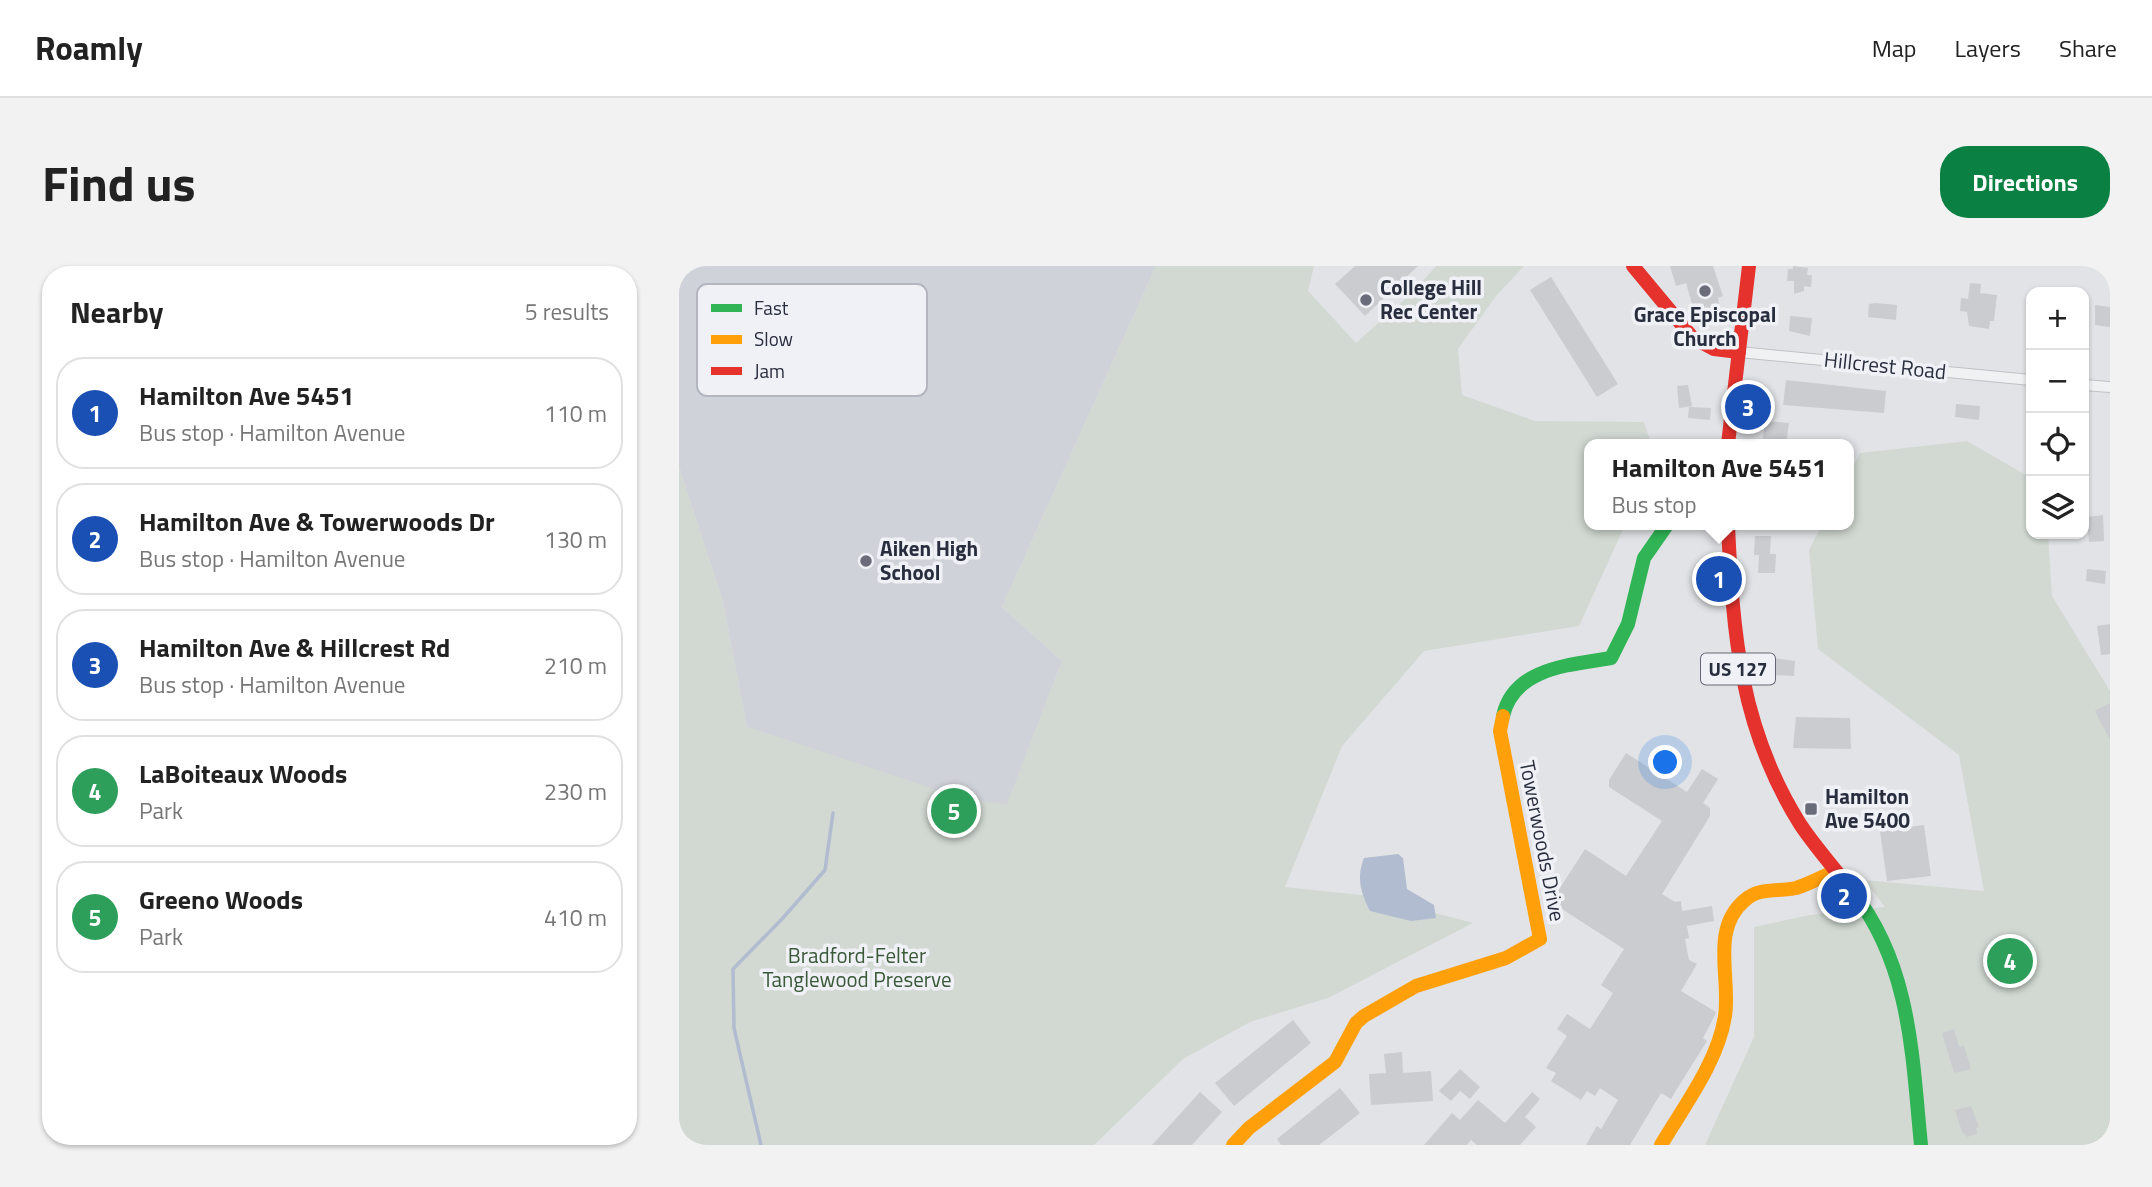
<!DOCTYPE html>
<html lang="en">
<head>
<meta charset="utf-8">
<style>
	:root { --surface:#fff; --page:#f2f2f2; --text:#222; --muted:#767676; --line:#e0e0e0; --accent:#0b8043 }
	body { margin:0; font-family:"Titillium Web",sans-serif; background:var(--page); color:var(--text) }
	.controls { position:absolute; right:21px; top:21px; display:grid; overflow:hidden; border-radius:14px; box-shadow:0 2px 5px #0004 }
	.controls button { width:63px; height:63px; display:grid; place-items:center; padding:0; border:0; border-bottom:2px solid var(--line); background:var(--surface); color:var(--text); font:35px sans-serif }
	.you { position:absolute; left:987px; top:497px; width:24px; height:24px; margin:-18px; border:5px solid #fff; border-radius:50%; background:#1a73e8; box-shadow:0 0 0 10px #1a73e833 }
	.badge { display:grid; place-items:center; width:46px; height:46px; border-radius:50%; background:var(--accent); color:#fff; font-size:23px; font-weight:700 }
	.pin { position:absolute; translate:-50% -50%; border:4px solid #fff; box-shadow:0 2px 7px #0006 }
	.popup { position:absolute; left:905px; top:173px; width:270px; height:91px; box-sizing:border-box; display:grid; place-content:center; border-radius:14px; background:var(--surface); filter:drop-shadow(0 2px 5px #0005); font-size:23px; white-space:nowrap; color:var(--muted) }
	.popup b { font-size:26px; color:var(--text) }
	.popup::after { content:''; position:absolute; left:50%; top:100%; margin-left:-14px; border:14px solid transparent; border-top-color:var(--surface) }
	.list { margin:0; padding:0; list-style:none }
	h2 { display:flex; justify-content:space-between; align-items:center; height:91px; margin:0; padding:0 28px; font-size:30px }
	h2 small { font-size:23px; font-weight:400; color:var(--muted) }
	.list li { display:grid; grid-template-columns:46px 1fr auto; gap:21px; align-items:center; box-sizing:border-box; height:112px; margin:0 14px 14px; padding:0 14px; border:2px solid var(--line); border-radius:28px }
	.list b { display:block; font-size:26px; white-space:nowrap }
	.list p { margin:0; font-size:23px; white-space:nowrap; color:var(--muted) }
	.list em { font-size:23px; font-style:normal; color:var(--muted) }
	.icon { flex:none; width:38px; height:38px; fill:none; stroke:currentColor; stroke-width:2; stroke-linecap:round; stroke-linejoin:round }
	.map { position:relative; flex:none; width:1431px; height:879px; overflow:hidden; border-radius:28px }
	header { display:flex; align-items:center; gap:42px; box-sizing:border-box; height:98px; padding:0 35px; background:var(--surface); border-bottom:2px solid var(--line) }
	header strong { font-size:33px }
	nav { display:flex; gap:38px; margin-inline-start:auto; font-size:24px }
	.intro { display:flex; align-items:center; justify-content:space-between; box-sizing:border-box; height:168px; padding:0 42px }
	h1 { margin:0; font-size:49px }
	.button { padding:18px 32px; border-radius:28px; background:var(--accent); color:#fff; font-size:24px; font-weight:700 }
	main { display:flex; gap:42px; padding:0 42px }
	aside { flex:1; background:var(--surface); border-radius:28px; box-shadow:0 2px 5px #0004 }
	.map>svg:first-child { display:block }
</style>
</head>
<body>
<header>
<strong>Roamly</strong>
<nav><a>Map</a><a>Layers</a><a>Share</a></nav>
</header>
<div class="intro"><h1>Find us</h1><a class="button">Directions</a></div>
<main>
<aside>
<h2>Nearby<small>5 results</small></h2>
<ul class="list">
<li><span class="badge" style="background:#1a4fb4">1</span><div><b>Hamilton Ave 5451</b><p>Bus stop · Hamilton Avenue</p></div><em>110 m</em></li>
<li><span class="badge" style="background:#1a4fb4">2</span><div><b>Hamilton Ave &amp; Towerwoods Dr</b><p>Bus stop · Hamilton Avenue</p></div><em>130 m</em></li>
<li><span class="badge" style="background:#1a4fb4">3</span><div><b>Hamilton Ave &amp; Hillcrest Rd</b><p>Bus stop · Hamilton Avenue</p></div><em>210 m</em></li>
<li><span class="badge" style="background:#2e9e5b">4</span><div><b>LaBoiteaux Woods</b><p>Park</p></div><em>230 m</em></li>
<li><span class="badge" style="background:#2e9e5b">5</span><div><b>Greeno Woods</b><p>Park</p></div><em>410 m</em></li>
</ul>
</aside>
<div class="map">
<svg width="1431" height="879" viewBox="0 0 1431 879">
	<rect width="100%" height="100%" fill="#e2e3e6"/>
	<!-- built -->
	<path fill="#d0d2d9" d="M 0,0 L 477,0 L 323,341 L 383,395 L 325,547 L 68,461 L 44,336 L 0,201 Z"/>
	<!-- green -->
	<g fill="#d1d9d2">
		<path d="M 477,0 L 635,0 L 629,25 L 677,77 L 735,25 L 757,0 L 845,0 L 817,30 L 779,83 L 783,129 L 856,155 L 965,156 L 972,178 L 911,178 L 911,259 L 946,259 L 900,360 L 745,385 L 663,480 L 606,621 L 691,630 L 794,657 L 649,732 L 571,756 L 504,793 L 415,879 L 0,879 L 0,201 L 44,336 L 68,461 L 288,534 L 328,538 L 383,395 L 323,341 Z"/>
		<path d="M 1288,175 L 1352,212 L 1352,268 L 1369,268 L 1373,330 L 1431,425 L 1431,879 L 1026,879 L 1075,771 L 1075,661 L 1131,649 L 1206,641 L 1185,614 L 1305,625 L 1280,489 L 1139,383 L 1130,284 L 1143,259 L 1170,259 L 1170,209 L 1181,187 Z"/>
	</g>
	<!-- water -->
	<path fill="#b2bcd0" d="M 719,588 L 724,592 L 728,623 L 755,639 L 757,652 L 732,655 L 691,645 C 682,627 677,612 685,592 Z"/>
	<g fill="none" stroke-linecap="round" stroke-linejoin="round">
		<!-- stream -->
		<path stroke="#b2bcd0" stroke-width="3.5" d="M 82,879 L 55,762 L 54,703 L 103,653 L 146,604 L 154,547"/>
	</g>
	<!-- building -->
	<g fill="#cbccd0">
		<path d="M 676,0 L 739,0 L 686,50 L 656,18 Z"/>
		<path d="M 991,0 L 1034,0 L 1044,30 L 1039,32 L 1042,46 L 1023,54 L 1017,38 L 1013,38 L 1007,17 L 997,20 Z"/>
		<path d="M 1114,0 L 1129,2 L 1128,9 L 1133,9 L 1132,21 L 1125,20 L 1125,25 L 1115,28 L 1115,15 L 1108,15 L 1109,3 L 1114,3 Z"/>
		<path d="M 872,11 L 939,118 L 918,131 L 851,24 Z"/>
		<path d="M 1291,17 L 1302,18 L 1301,27 L 1318,29 L 1315,55 L 1311,55 L 1310,63 L 1290,60 L 1288,46 L 1281,45 L 1282,32 L 1289,33 Z"/>
		<path d="M 1196,37 L 1218,39 L 1217,54 L 1189,51 L 1190,38 Z"/>
		<path d="M 1416,39 L 1431,41 L 1431,61 L 1416,59 Z"/>
		<path d="M 1111,50 L 1133,52 L 1131,70 L 1110,65 Z"/>
		<path d="M 1107,114 L 1207,125 L 1205,147 L 1104,139 Z"/>
		<path d="M 1009,119 L 1013,140 L 1000,142 L 998,120 Z"/>
		<path d="M 1277,138 L 1301,140 L 1300,154 L 1276,151 Z"/>
		<path d="M 1010,141 L 1032,142 L 1031,154 L 1009,152 Z"/>
		<path d="M 1086,155 L 1110,157 L 1107,178 L 1083,178 Z"/>
		<path d="M 1424,249 L 1425,275 L 1410,276 L 1408,251 Z"/>
		<path d="M 1076,270 L 1092,270 L 1091,288 L 1097,288 L 1096,307 L 1079,307 L 1080,289 L 1075,289 Z"/>
		<path d="M 1408,303 L 1427,305 L 1426,318 L 1407,315 Z"/>
		<path d="M 1431,358 L 1431,388 L 1422,389 L 1418,360 Z"/>
		<path d="M 1093,392 L 1116,395 L 1115,410 L 1092,409 Z"/>
		<path d="M 1431,437 L 1431,474 L 1416,445 Z"/>
		<path d="M 1117,451 L 1171,452 L 1172,483 L 1114,482 Z"/>
		<path d="M 947,487 L 1008,526 L 1023,503 L 1039,513 L 1024,537 L 1031,542 L 1031,550 L 983,628 L 996,636 L 1002,635 L 1003,645 L 1033,640 L 1035,655 L 1008,660 L 1010,672 L 1006,673 L 1010,694 L 1018,698 L 1002,725 L 1037,746 L 1036,749 L 1024,772 L 1028,775 L 996,826 L 992,833 L 982,827 L 951,879 L 907,879 L 918,860 L 922,863 L 939,834 L 921,822 L 916,830 L 908,825 L 902,834 L 872,815 L 877,807 L 867,802 L 888,770 L 878,763 L 888,748 L 911,763 L 934,727 L 922,719 L 945,683 L 872,636 L 906,583 L 947,610 L 983,555 L 930,521 L 930,514 Z"/>
		<path d="M 1245,559 L 1252,610 L 1208,615 L 1201,565 Z"/>
		<path d="M 614,754 L 632,777 L 555,840 L 536,817 Z"/>
		<path d="M 1275,763 L 1280,781 L 1285,780 L 1292,803 L 1275,807 L 1263,767 Z"/>
		<path d="M 723,786 L 724,807 L 752,805 L 754,835 L 692,839 L 690,808 L 707,807 L 705,788 Z"/>
		<path d="M 781,803 L 801,821 L 791,833 L 781,825 L 772,835 L 760,825 Z"/>
		<path d="M 661,822 L 681,847 L 640,879 L 602,879 L 598,873 Z"/>
		<path d="M 521,826 L 543,846 L 513,879 L 473,879 Z"/>
		<path d="M 853,826 L 861,833 L 846,851 L 857,861 L 841,879 L 798,879 L 792,874 L 788,879 L 745,879 L 773,847 L 781,854 L 799,834 L 826,857 Z"/>
		<path d="M 1292,840 L 1300,861 L 1297,862 L 1298,868 L 1288,871 L 1283,866 L 1276,844 Z"/>
	</g>
	<g fill="none" stroke-linecap="round" stroke-linejoin="round">
		<!-- street casing -->
		<g stroke="#c0c1c4" stroke-width="12">
			<g id="street">
				<path d="M 1060,86 L 1352,114"/>
				<path d="M 1405,119 L 1431,121"/>
			</g>
		</g>
		<!-- street -->
		<use href="#street" stroke="#f0f1f3" stroke-width="10"/>
		<!-- fast -->
		<g stroke="#30b455" stroke-width="14">
			<path d="M 824,450 C 835,401 892,399 932,392 L 949,358 L 965,292 L 988,259"/>
			<path d="M 1174,626 C 1232,700 1233,789 1242,879"/>
		</g>
		<!-- slow -->
		<g stroke="#ff9f0a" stroke-width="14">
			<path d="M 554,879 L 570,862 L 656,796 L 677,757 L 685,750 L 737,720 L 827,692 L 861,673 L 821,465 L 824,450"/>
			<path d="M 982,879 C 1005,840 1039,796 1046,750 C 1052,712 1031,663 1066,634 C 1080,621 1100,626 1117,622 C 1130,618 1143,611 1156,605"/>
		</g>
		<!-- jam -->
		<g stroke="#e5322d" stroke-width="14">
			<path d="M 954,0 L 1013,71 L 1035,83 L 1060,86"/>
			<path d="M 1049,178 L 1070,0"/>
			<path d="M 1049,259 C 1054,369 1061,462 1121,558 C 1137,582 1156,603 1174,626"/>
		</g>
	</g>
	<!-- markers -->
	<g fill="#6a6d79" stroke="#eff1f6" stroke-width="2.5">
		<circle cx="1026" cy="25" r="7"/>
		<circle cx="687" cy="34" r="7"/>
		<circle cx="187" cy="295" r="7"/>
		<rect x="1125" y="536" width="14" height="14" rx="3.5"/>
	</g>
	<g text-anchor="middle" stroke-width="7" stroke-linejoin="round" paint-order="stroke">
		<!-- shield labels -->
		<rect fill="#eff1f6" stroke="#646875" stroke-width="2" x="1022" y="387.5" width="74" height="31" rx="5"/>
		<g font-size="19" font-weight="bold" fill="#292e3e">
			<text x="1059" y="410">US 127</text>
		</g>
		<!-- poi labels -->
		<g font-size="21" font-weight="bold" fill="#292e3e" stroke="#eff1f6" text-anchor="start">
			<text x="701" y="29">College Hill<tspan x="701" dy="24">Rec Center</tspan></text>
			<text x="1026" y="56" text-anchor="middle">Grace Episcopal<tspan x="1026" dy="24">Church</tspan></text>
			<text x="201" y="290">Aiken High<tspan x="201" dy="24">School</tspan></text>
			<text x="1146" y="538">Hamilton<tspan x="1146" dy="24">Ave 5400</tspan></text>
		</g>
		<!-- street labels -->
		<g font-size="21" fill="#292e3e" stroke="#eff1f6">
			<text transform="translate(1206 100) rotate(6)" y="7">Hillcrest Road</text>
			<text transform="translate(863 575) rotate(79)" y="7">Towerwoods Drive</text>
		</g>
		<!-- park labels -->
		<g font-size="21" fill="#3a5938" stroke="#eff1f6">
			<text x="178" y="697">Bradford-Felter<tspan x="178" dy="24">Tanglewood Preserve</tspan></text>
		</g>
	</g>
	<!-- legend -->
	<rect x="18" y="18" width="230" height="112" rx="10" fill="#eff1f6" stroke="#b4b6bf" stroke-width="2"/>
	<rect x="32" y="38" width="31" height="8" fill="#30b455"/>
	<rect x="32" y="69" width="31" height="9" fill="#ff9f0a"/>
	<rect x="32" y="101" width="31" height="8" fill="#e5322d"/>
	<g font-size="19" fill="#292e3e">
		<text x="75" y="49">Fast</text>
		<text x="75" y="80">Slow</text>
		<text x="75" y="112">Jam</text>
	</g>
</svg>
<div class="controls">
<button>+</button>
<button>−</button>
<button><svg class="icon" aria-label="locate" viewBox="0 0 24 24"><circle cx="12" cy="12" r="6"/><path d="M12 2v4M12 18v4M2 12h4M18 12h4"/></svg></button>
<button><svg class="icon" aria-label="layers" viewBox="0 0 24 24"><path d="M12 4l9 5-9 5-9-5zM3 14l9 5 9-5"/></svg></button>
</div>
<div class="you"></div>
<div class="pin badge" style="left:1040px;top:313px;background:#1a4fb4">1</div>
<div class="popup"><b>Hamilton Ave 5451</b>Bus stop</div>
<div class="pin badge" style="left:1165px;top:630px;background:#1a4fb4">2</div>
<div class="pin badge" style="left:1069px;top:141px;background:#1a4fb4">3</div>
<div class="pin badge" style="left:1331px;top:695px;background:#2e9e5b">4</div>
<div class="pin badge" style="left:275px;top:545px;background:#2e9e5b">5</div>
</div>
</main>
</body>
</html>
